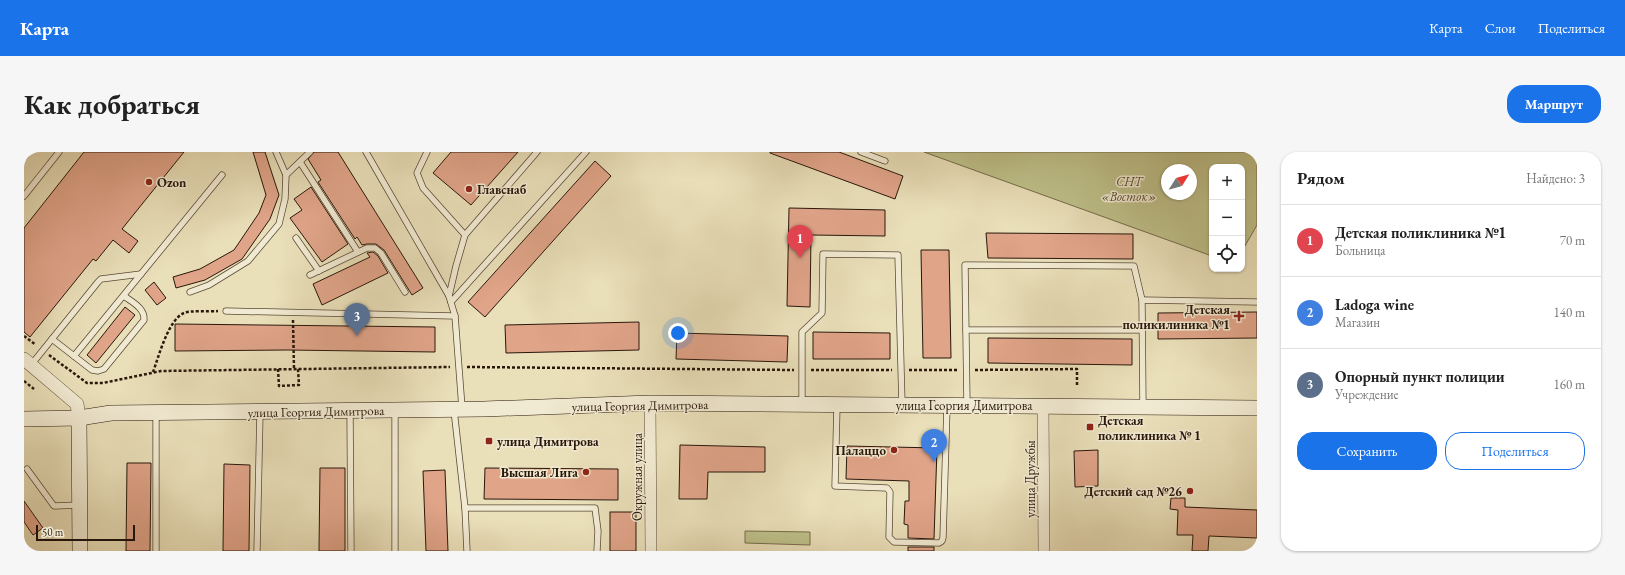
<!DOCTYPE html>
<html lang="ru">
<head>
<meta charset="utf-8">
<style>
	:root { --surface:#fff; --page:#f6f6f6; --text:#222; --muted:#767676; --line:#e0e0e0; --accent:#1a73e8 }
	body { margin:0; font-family:"EB Garamond",serif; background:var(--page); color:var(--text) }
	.controls { position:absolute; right:12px; top:12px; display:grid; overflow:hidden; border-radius:8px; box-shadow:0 1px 3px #0004 }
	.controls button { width:36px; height:36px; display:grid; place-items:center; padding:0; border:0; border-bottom:1px solid var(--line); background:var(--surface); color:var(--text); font:20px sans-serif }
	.compass { position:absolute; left:1137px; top:12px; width:36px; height:36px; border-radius:50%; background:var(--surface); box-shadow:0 1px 3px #0004; rotate:53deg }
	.scale { position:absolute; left:12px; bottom:10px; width:99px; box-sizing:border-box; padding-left:4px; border:2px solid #29170b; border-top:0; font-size:11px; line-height:14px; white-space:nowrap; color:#29170b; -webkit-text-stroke:3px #f1ead2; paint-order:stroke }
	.you { position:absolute; left:654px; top:181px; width:14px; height:14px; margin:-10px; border:3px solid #fff; border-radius:50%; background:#1a73e8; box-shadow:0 0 0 6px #1a73e833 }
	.badge { display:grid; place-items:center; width:26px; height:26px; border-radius:50%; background:var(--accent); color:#fff; font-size:13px; font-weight:700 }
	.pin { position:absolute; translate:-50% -33px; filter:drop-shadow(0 1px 2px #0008) }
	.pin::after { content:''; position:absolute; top:21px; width:14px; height:12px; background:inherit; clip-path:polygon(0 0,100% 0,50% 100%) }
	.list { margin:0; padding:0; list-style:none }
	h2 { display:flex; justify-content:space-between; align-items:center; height:52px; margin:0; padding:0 16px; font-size:17px }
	h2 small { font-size:13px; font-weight:400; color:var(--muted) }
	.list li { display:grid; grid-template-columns:26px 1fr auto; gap:12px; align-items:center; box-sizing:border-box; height:72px; padding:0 16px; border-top:1px solid var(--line) }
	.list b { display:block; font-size:15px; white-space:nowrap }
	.list p { margin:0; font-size:13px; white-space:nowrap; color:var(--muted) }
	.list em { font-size:13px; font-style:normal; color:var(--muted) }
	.actions { display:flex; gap:8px; padding:12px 16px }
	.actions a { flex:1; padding:9px 0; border:1px solid var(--accent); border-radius:16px; text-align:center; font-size:14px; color:var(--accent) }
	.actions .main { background:var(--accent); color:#fff }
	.icon { flex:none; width:22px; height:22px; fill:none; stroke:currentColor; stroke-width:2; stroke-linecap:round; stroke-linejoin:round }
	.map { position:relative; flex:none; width:1233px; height:399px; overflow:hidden; border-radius:16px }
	header { display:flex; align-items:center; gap:24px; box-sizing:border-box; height:56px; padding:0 20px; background:var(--accent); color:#fff }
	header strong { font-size:19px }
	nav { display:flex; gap:22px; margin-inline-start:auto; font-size:14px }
	.intro { display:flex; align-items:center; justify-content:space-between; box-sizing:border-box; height:96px; padding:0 24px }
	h1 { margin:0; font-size:28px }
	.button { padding:10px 18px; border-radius:16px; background:var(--accent); color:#fff; font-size:14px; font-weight:700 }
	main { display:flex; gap:24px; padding:0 24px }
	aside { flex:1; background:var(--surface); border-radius:16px; box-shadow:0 1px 3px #0004 }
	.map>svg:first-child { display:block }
</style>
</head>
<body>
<header>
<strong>Карта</strong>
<nav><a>Карта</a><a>Слои</a><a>Поделиться</a></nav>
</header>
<div class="intro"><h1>Как добраться</h1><a class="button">Маршрут</a></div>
<main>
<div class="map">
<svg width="1233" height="399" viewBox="0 0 1233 399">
	<rect width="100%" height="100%" fill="#e9dfb9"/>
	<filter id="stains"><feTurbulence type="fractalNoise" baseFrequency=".005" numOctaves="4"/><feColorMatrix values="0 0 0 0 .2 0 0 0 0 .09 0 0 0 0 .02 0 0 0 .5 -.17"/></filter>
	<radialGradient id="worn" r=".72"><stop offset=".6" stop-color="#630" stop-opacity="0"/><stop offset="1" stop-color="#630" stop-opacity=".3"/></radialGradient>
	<!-- green -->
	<g fill="#bec08a" stroke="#746c4a" fill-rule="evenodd">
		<path d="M 900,0 L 1233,0 L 1233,73 L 1218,99 L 1218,15 L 1188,15 L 1188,104 ZM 1143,18 L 1167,18 L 1167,42 L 1143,42 Z"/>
		<path d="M 721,379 L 786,380 L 786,393 L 721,391 Z"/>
	</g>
	<!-- building -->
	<g fill="#e0a489" stroke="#29170b">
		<path d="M 60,0 L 160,0 L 98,77 L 114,89 L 105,101 L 89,88 L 72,109 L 69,107 L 6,185 L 0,180 L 0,76 Z"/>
		<path d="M 229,0 L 241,0 L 255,43 L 246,67 L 218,107 L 181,128 L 152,136 L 149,125 L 176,117 L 210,98 L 235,61 L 242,43 Z"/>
		<path d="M 290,0 L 314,0 L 399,136 L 388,143 L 360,98 L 352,92 L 343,92 L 338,93 L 333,85 L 331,87 L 294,30 L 297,28 L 284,7 Z"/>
		<path d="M 427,0 L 494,0 L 447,53 L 409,21 Z"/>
		<path d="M 746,0 L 815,0 L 879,24 L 871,47 L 746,1 Z"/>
		<path d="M 571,9 L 587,24 L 461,165 L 444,150 Z"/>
		<path d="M 287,35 L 324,92 L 298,110 L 266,66 L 278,58 L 270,47 Z"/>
		<path d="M 765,56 L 861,58 L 861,84 L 787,83 L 786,155 L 763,154 Z"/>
		<path d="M 962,81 L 1109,82 L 1109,107 L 964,106 Z"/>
		<path d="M 897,98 L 925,98 L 927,206 L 899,206 Z"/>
		<path d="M 349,100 L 354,104 L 364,121 L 298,153 L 289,132 L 346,105 L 343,101 Z"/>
		<path d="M 130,130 L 142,146 L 133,153 L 121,138 Z"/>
		<path d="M 101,155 L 111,163 L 72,211 L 63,203 Z"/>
		<path d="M 1233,160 L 1233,186 L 1134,187 L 1134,161 Z"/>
		<path d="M 615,170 L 615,198 L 482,201 L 481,173 Z"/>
		<path d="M 151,172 L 411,175 L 411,200 L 264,198 L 151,199 Z"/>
		<path d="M 789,180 L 866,181 L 866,207 L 789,207 Z"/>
		<path d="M 653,181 L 764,184 L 763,210 L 652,207 Z"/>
		<path d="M 964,186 L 1108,187 L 1108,213 L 964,211 Z"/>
		<path d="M 656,293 L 741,295 L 741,320 L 684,320 L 683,347 L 655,347 Z"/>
		<path d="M 823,294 L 913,296 L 910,387 L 884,386 L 884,373 L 880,372 L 881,349 L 885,349 L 885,329 L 822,327 Z"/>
		<path d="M 1074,298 L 1074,334 L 1051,335 L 1050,299 Z"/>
		<path d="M 103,311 L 127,311 L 126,399 L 102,399 Z"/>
		<path d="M 200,312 L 226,313 L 225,399 L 199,399 Z"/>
		<path d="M 296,316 L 321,316 L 321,399 L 295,399 Z"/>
		<path d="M 461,316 L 594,317 L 594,348 L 460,347 Z"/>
		<path d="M 421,318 L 424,399 L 402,399 L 399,319 Z"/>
		<path d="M 1147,346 L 1161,346 L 1161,355 L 1233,358 L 1233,386 L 1185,384 L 1184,399 L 1168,399 L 1169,383 L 1153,383 L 1154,358 L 1146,357 Z"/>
		<path d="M 0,349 L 19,376 L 9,383 L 0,370 Z"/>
		<rect x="586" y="360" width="26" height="39"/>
		<rect x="884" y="395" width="26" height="4"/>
	</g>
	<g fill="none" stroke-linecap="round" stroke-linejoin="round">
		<!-- service casing -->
		<g stroke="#594936" stroke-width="7">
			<g id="service">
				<path d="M 252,0 L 262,23"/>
				<path d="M 342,0 L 425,144 L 431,164 L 438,256"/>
				<path d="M 403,0 L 393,21 L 399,36 L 441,83"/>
				<path d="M 837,0 L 861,9"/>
				<path d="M 0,5 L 4,0"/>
				<path d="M 276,10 L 334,100"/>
				<path d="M 0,44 L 35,0"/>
				<path d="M 272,86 L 295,119"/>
				<path d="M 286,123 L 343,96 L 351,96 L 357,101 L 381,140"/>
				<path d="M 166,140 L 185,133 L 224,109 L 255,72 L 261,47 L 262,23 L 286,0"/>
				<path d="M 425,144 L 432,114 L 441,83 L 513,0"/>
				<path d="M 427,150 L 562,0"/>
				<path d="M 202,159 L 431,164"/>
				<path d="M 942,178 L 1118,178"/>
				<path d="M 28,187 L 68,218 L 74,219 L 80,217 L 120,168 C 121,156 108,150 100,144"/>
				<path d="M 50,204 L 117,122"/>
				<path d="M 7,213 L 74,130 L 77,127 L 117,122 L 198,23"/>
				<path d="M 778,252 L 778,180 L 798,161 L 799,102 L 874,103 L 878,253"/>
				<path d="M 813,253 L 811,334 L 863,336 L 866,340 L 865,385 L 870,390 L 915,391 L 918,389 L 919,386 L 923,254"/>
				<path d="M 943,253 L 941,113 L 1110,114 L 1118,148"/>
				<path d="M 1119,255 L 1118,148 L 1233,150"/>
				<path d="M 430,258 L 441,356"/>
				<path d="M 326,259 L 327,399"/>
				<path d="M 132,261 L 132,399"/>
				<path d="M 3,317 L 30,354 L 56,353"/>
				<path d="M 233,399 L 236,260"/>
				<path d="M 371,399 L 371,259"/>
				<path d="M 443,399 L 441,356 L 571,356 L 574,379 L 573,399"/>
			</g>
		</g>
		<!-- minor casing -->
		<g stroke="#594936" stroke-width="12">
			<g id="minor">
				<path d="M 626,251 L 627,399"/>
				<path d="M 1019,254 L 1020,399"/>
			</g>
		</g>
		<!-- tertiary casing -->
		<g stroke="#594936" stroke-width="14">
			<path id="tertiary" d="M 0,207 L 53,252 L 55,266"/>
		</g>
		<!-- secondary casing -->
		<g stroke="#29170b" stroke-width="16">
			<g id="secondary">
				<path d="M 55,266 L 56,399"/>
				<path d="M 0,267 L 55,266 L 87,261 L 460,257 L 626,251 L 1233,256"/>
			</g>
		</g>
		<!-- path -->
		<g stroke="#29170b" stroke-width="2.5" stroke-dasharray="3 2" stroke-linecap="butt">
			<path d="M 269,168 L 270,217"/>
			<path d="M 0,184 L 12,193"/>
			<path d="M 25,203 L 63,231 L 79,231 L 137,219 L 426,215"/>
			<path d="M 443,215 L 770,218"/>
			<path d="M 254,217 L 255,234 L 275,233 L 274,217"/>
			<path d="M 787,218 L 868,218"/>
			<path d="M 885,218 L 934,218"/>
			<path d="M 951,218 L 1053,217 L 1053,235"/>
			<path d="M 129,220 C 135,204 144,168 160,161 C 167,158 185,160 194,159"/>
			<path d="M 0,229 L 10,237"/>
		</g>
		<!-- service -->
		<use href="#service" stroke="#f1ead2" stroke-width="5.5"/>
		<!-- minor -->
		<use href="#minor" stroke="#f1ead2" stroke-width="11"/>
		<!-- tertiary -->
		<use href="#tertiary" stroke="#f1ead2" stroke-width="13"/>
		<!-- secondary -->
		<use href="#secondary" stroke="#f1ead2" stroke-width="15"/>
	</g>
	<!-- markers -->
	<g fill="#8f2418" stroke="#f1ead2" stroke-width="1.5">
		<circle cx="125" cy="30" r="4"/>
		<circle cx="445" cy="37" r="4"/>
		<path d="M1213 158h4v4h4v4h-4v4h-4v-4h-4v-4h4z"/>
		<rect x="1062" y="271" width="8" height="8" rx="2"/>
		<rect x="461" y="285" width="8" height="8" rx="2"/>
		<circle cx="870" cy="298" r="4"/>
		<circle cx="562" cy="320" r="4"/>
		<circle cx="1166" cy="339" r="4"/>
	</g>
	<g text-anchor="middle" stroke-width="3" stroke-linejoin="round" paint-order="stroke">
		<!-- park labels -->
		<g font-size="13" font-style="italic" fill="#564a31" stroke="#f1ead2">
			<text x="1105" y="34">СНТ<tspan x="1105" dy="15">«Восток»</tspan></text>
		</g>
		<!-- poi labels -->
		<g font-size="13" font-weight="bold" fill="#29170b" stroke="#f1ead2" text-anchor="start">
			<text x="133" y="35">Ozon</text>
			<text x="453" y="42">Главснаб</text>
			<text x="1206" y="162" text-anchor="end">Детская<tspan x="1206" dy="15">поликилиника №1</tspan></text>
			<text x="1074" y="273">Детская<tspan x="1074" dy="15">поликлиника № 1</tspan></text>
			<text x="473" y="294">улица Димитрова</text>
			<text x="862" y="303" text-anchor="end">Палаццо</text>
			<text x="554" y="325" text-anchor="end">Высшая Лига</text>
			<text x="1158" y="344" text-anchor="end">Детский сад №26</text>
		</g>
		<!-- street labels -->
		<g font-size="13" fill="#29170b" stroke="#f1ead2">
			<text transform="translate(616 253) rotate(-1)" y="5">улица Георгия Димитрова</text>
			<text x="940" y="258">улица Георгия Димитрова</text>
			<text transform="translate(292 259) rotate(-1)" y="5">улица Георгия Димитрова</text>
			<text transform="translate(613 325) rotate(-90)" y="5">Окружная улица</text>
			<text transform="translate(1006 327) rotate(-90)" y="5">улица Дружбы</text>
		</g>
	</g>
	<rect width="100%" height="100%" filter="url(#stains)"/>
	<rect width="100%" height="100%" fill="url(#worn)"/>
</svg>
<div class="controls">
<button>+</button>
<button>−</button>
<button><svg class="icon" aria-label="locate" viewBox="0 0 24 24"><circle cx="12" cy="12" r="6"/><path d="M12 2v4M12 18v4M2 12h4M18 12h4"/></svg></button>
</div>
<svg class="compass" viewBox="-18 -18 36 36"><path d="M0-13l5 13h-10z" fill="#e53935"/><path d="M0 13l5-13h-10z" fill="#767676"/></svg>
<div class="scale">50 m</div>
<div class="you"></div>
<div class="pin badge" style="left:776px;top:106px;background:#e0444e">1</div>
<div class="pin badge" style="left:910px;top:310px;background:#3f7fe0">2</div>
<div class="pin badge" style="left:333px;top:184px;background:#5c6f8a">3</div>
</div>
<aside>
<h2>Рядом<small>Найдено: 3</small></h2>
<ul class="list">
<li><span class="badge" style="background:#e0444e">1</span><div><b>Детская поликлиника №1</b><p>Больница</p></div><em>70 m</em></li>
<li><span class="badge" style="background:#3f7fe0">2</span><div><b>Ladoga wine</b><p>Магазин</p></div><em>140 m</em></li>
<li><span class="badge" style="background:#5c6f8a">3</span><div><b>Опорный пункт полиции</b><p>Учреждение</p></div><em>160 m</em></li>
</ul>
<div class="actions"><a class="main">Сохранить</a><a>Поделиться</a></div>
</aside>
</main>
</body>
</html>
